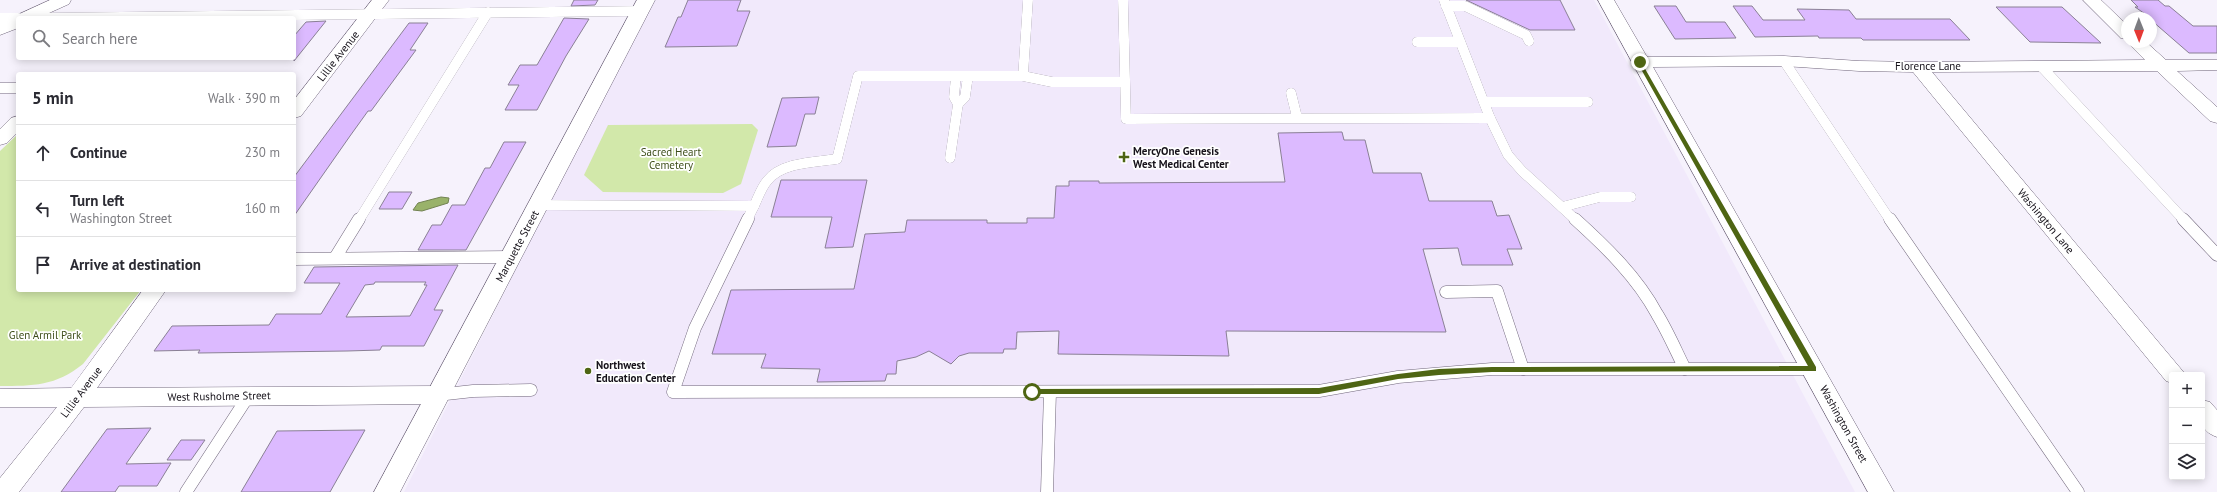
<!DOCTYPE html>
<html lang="en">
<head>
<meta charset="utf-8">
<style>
	:root { --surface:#fff; --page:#f2f2f3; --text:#2b2b33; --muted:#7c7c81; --line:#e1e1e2 }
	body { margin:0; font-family:"PT Sans",sans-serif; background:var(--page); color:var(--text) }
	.controls { position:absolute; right:12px; bottom:12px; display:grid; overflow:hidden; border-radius:4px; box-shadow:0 2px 10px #0003 }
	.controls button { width:36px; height:36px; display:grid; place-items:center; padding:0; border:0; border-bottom:1px solid var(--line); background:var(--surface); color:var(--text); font:20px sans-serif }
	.compass { position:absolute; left:2121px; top:12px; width:36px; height:36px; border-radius:50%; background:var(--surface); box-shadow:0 2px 10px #0003; rotate:179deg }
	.stop { position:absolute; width:12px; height:12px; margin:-9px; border:3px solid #4e6513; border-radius:50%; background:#fff }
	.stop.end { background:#4e6513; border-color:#fff; box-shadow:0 1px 4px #0008 }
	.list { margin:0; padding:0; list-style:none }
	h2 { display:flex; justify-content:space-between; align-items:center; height:52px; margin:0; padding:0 16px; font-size:17px }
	h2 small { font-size:13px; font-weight:400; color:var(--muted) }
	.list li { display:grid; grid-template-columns:26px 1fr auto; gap:12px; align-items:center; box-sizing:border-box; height:56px; padding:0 16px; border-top:1px solid var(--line) }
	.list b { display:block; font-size:15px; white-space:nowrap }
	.list p { margin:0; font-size:13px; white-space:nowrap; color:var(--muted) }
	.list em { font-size:13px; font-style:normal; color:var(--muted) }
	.icon { flex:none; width:22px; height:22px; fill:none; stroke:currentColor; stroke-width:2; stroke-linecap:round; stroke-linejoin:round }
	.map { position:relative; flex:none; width:2217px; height:492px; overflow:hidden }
	.search { position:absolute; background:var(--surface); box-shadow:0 2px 10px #0003; left:16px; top:16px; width:280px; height:44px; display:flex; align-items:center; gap:10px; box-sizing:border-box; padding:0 14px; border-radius:4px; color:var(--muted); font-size:15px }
	.panel { position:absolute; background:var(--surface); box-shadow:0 2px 10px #0003; left:16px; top:72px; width:280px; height:220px; border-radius:4px }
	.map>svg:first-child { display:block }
</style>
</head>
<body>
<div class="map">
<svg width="2217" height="492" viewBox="0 0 2217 492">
	<rect width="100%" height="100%" fill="#f6f2fc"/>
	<!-- built -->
	<path fill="#f1e9fb" d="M 651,0 L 1594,0 L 1855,492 L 404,492 Z"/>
	<!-- green -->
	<g fill="#d2e8aa">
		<path d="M 752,124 L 758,130 L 741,184 L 723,193 L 603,192 L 584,175 L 608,125 Z"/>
		<path d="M 18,134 L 18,290 L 141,290 L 83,364 C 56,386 33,386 0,386 L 0,151 Z"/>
	</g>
	<!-- water -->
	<path fill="#99b26a" stroke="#728252" d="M 441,197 L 449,198 L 448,203 L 422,211 L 413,210 L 418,203 Z"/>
	<!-- building -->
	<g fill="#dcbaff" stroke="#8a8095" fill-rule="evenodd">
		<path d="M 574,0 L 598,0 L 595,5 L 571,6 Z"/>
		<path d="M 688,0 L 741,0 L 737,11 L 750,11 L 737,46 L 665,47 L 678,17 L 681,17 Z"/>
		<path d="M 1466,0 L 1560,0 L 1575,30 L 1530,30 Z"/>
		<path d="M 2131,0 L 2158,0 L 2165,6 L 2169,6 L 2193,26 L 2217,26 L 2217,53 L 2189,53 L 2151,20 L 2151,18 L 2135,7 L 2138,7 Z"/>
		<path d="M 1654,6 L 1676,6 L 1686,22 L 1725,22 L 1736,38 L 1675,39 Z"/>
		<path d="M 1733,6 L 1752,6 L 1763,20 L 1805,20 L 1797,9 L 1849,10 L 1856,19 L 1950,19 L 1970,40 L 1863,40 L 1861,38 L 1819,38 L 1818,36 L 1755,37 Z"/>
		<path d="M 1996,7 L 2062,7 L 2101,43 L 2030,42 Z"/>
		<path d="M 564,18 L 589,19 L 566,56 L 537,110 L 505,110 L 519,85 L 508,85 L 520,65 L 537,65 Z"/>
		<path d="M 326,21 L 294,61 L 294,36 L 306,22 Z"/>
		<path d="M 409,23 L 428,23 L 410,50 L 416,50 L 371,111 L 368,111 L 350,136 L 294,216 L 294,177 Z"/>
		<path d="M 819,97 L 815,114 L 805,114 L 796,146 L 767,147 L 782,98 Z"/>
		<path d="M 1342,132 L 1344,140 L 1365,140 L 1373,173 L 1421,173 L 1429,201 L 1492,201 L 1497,216 L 1509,215 L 1522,249 L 1507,249 L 1513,265 L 1462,265 L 1458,248 L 1423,249 L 1446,332 L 1226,331 L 1229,356 L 1058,354 L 1059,331 L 1017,332 L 1016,349 L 1004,349 L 1003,353 L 969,353 L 959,356 L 951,364 L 929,351 L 916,357 L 897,361 L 896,374 L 887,374 L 885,381 L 817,382 L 820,369 L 761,368 L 766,354 L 712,354 L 731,290 L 854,289 L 865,234 L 905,232 L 907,220 L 987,220 L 987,223 L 1027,223 L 1027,218 L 1054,218 L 1056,186 L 1069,186 L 1069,181 L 1099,181 L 1099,183 L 1285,182 L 1278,133 Z"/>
		<path d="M 504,142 L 526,142 L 466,250 L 418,250 L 432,225 L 441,225 L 452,205 L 465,205 L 485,168 L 490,168 Z"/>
		<path d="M 781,180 L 867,180 L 853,247 L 825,248 L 832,217 L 771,217 Z"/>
		<path d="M 389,192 L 412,192 L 402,209 L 379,209 Z"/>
		<path d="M 458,265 L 434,310 L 443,310 L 424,346 L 382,346 L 380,350 L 347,351 L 198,353 L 200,350 L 154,351 L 172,326 L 269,325 L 276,314 L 321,314 L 340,283 L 304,283 L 314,267 ZM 375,282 L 426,282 L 424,285 L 427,285 L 410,316 L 346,317 L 365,285 L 374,284 Z"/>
		<path d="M 151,428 L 126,464 L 171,463 L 157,486 L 119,486 L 115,492 L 61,492 L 107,429 Z"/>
		<path d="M 365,430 L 330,492 L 241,492 L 277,431 Z"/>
		<path d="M 181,440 L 205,440 L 191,460 L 167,460 Z"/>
	</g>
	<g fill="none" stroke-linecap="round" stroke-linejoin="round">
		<!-- lane-far1 casing -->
		<g stroke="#70667b" stroke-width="10">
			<g id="lane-far1">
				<path d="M 1123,0 L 1126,119 L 1490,118"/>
				<path d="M 1444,0 L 1490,118 L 1508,155 L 1522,171 L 1576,220"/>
				<path d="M 1446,6 L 1465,6 L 1526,35 L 1529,41"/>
				<path d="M 0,18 L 18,18"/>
				<path d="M 32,18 L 641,11"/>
				<path d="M 1417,42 L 1460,42"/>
				<path d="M 1784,61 L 1890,220"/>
				<path d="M 2041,66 L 2184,220"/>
				<path d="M 956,76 L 954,97 L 958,104 L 965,97 L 968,76"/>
				<path d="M 1023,76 L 1028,0"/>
				<path d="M 1291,93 L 1297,117"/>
				<path d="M 1484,102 L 1588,102"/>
				<path d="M 950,158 L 958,104"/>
				<path d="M 538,205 L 754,206 L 747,220"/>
				<path d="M 754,206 C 758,198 761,188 767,181 C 781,162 816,162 837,159 L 858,76 L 1023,76 L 1052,82 L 1125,82"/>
				<path d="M 1562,207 L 1600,197 L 1631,197"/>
				<path d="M 359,220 L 488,12"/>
			</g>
		</g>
		<!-- lane casing -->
		<g stroke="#70667b" stroke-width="13">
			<g id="lane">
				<path d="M 748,219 L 695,328 L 673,392 L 1319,391 L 1398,377 L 1492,369 L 1813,369"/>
				<path d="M 1575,219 C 1606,247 1637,277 1657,314 C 1668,332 1676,351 1685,369"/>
				<path d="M 1890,219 L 2078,492"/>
				<path d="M 2183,219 L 2217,255"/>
				<path d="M 335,258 L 359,219"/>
				<path d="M 294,259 L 510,257"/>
				<path d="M 1446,292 L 1497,291 L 1523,369"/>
				<path d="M 437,395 L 473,391 L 531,390"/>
				<path d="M 186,492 L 249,395"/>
				<path d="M 1047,492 L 1050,392"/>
			</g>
		</g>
		<!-- street casing -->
		<g stroke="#70667b" stroke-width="1">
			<g id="street">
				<path d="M 50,0 L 71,0 L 69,4 L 38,18 L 18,18 L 18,28 L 0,35 L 0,23 Z"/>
				<path d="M 372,0 L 389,0 L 301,116 L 294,118 L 294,100 Z"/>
				<path d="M 1598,0 L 1614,0 L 1647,57 L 1784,56 L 1859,61 L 1918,62 L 2145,60 L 2127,42 L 2146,42 L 2166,60 L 2217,60 L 2217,70 L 2177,71 L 2217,107 L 2217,123 L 2210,121 L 2157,71 L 1932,72 L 2186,375 L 2172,375 L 2172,383 L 2166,381 L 1913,72 L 1859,71 L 1784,66 L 1653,67 L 1894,492 L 1868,492 Z"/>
				<path d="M 2083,0 L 2101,0 L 2127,25 L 2127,39 L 2121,38 Z"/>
				<rect x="0" y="83" width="18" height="10"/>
				<path d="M 18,116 L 18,132 L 7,143 L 0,145 L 0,129 L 11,118 Z"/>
				<path d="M 143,290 L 166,290 L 97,388 L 437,386 L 445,389 L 449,395 L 445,401 L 437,404 L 84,407 L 19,492 L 0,492 L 0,478 L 57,407 L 0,407 L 0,389 L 71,388 Z"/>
				<path d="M 2202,400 L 2210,402 L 2217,410 L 2217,437 C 2197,430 2202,417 2202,400 Z"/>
			</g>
		</g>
		<!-- secondary casing -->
		<g stroke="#70667b" stroke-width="1">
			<path id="secondary" d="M 637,0 L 655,0 L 400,492 L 374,492 Z"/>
		</g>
		<!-- lane-far1 -->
		<use href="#lane-far1" stroke="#fff" stroke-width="10"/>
		<!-- lane -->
		<use href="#lane" stroke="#fff" stroke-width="12"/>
		<!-- street -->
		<use href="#street" fill="#fff" fill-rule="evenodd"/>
		<!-- secondary -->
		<use href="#secondary" fill="#fff" fill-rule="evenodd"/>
	</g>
	<!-- route -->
	<path fill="#4e6513" d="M 1640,60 L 1816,367 L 1816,371 L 1492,372 L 1439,375 L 1398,379 L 1319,394 L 1029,394 L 1029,390 L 1032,389 L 1319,388 L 1398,374 L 1439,369 L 1492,367 L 1808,366 L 1637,62 Z"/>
	<!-- markers -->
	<g fill="#4e6513" stroke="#fff" stroke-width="1.5">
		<path d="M1122 151h4v4h4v4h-4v4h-4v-4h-4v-4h4z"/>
		<circle cx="588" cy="371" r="4"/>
	</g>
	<g text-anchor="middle" stroke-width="3.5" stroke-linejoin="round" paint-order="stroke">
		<!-- street labels -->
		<g font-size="11" fill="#16121a" stroke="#fff">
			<text transform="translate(338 56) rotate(-52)" y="4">Lillie Avenue</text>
			<text x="1928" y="70">Florence Lane</text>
			<text transform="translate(2046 221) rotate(50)" y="4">Washington Lane</text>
			<text transform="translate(517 246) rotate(-62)" y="4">Marquette Street</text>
			<text transform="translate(81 392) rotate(-53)" y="4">Lillie Avenue</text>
			<text transform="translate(219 396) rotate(-1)" y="4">West Rusholme Street</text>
			<text transform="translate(1844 424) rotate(61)" y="4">Washington Street</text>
		</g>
		<!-- poi labels -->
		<g font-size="11" font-weight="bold" fill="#16121a" stroke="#fff" text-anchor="start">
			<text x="1133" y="155">MercyOne Genesis<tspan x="1133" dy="13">West Medical Center</tspan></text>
			<text x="596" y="369">Northwest<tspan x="596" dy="13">Education Center</tspan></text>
		</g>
		<!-- park labels -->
		<g font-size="11" fill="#3e4e1a" stroke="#fff">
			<text x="671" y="156">Sacred Heart<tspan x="671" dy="13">Cemetery</tspan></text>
			<text x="45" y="339">Glen Armil Park</text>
		</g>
	</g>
</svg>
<div class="controls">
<button>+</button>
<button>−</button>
<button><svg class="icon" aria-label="layers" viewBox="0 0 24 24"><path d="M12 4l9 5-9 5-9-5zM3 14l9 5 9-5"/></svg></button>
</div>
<svg class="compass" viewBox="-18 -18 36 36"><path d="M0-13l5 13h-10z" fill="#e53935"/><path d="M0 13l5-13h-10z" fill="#7c7c81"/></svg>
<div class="stop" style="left:1032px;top:392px"></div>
<div class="stop end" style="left:1640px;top:62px"></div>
<div class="search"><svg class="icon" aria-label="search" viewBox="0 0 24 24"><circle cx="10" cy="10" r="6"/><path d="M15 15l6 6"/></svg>Search here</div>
<section class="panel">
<h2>5 min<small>Walk · 390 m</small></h2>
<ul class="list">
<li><svg class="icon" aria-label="ahead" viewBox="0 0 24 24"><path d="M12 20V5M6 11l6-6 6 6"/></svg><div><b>Continue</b></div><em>230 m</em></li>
<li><svg class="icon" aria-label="left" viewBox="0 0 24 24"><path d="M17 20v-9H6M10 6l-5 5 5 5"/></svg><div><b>Turn left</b><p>Washington Street</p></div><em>160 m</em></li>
<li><svg class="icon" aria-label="arrive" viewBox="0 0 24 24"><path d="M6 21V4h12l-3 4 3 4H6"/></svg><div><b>Arrive at destination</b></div></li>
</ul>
</section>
</div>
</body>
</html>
